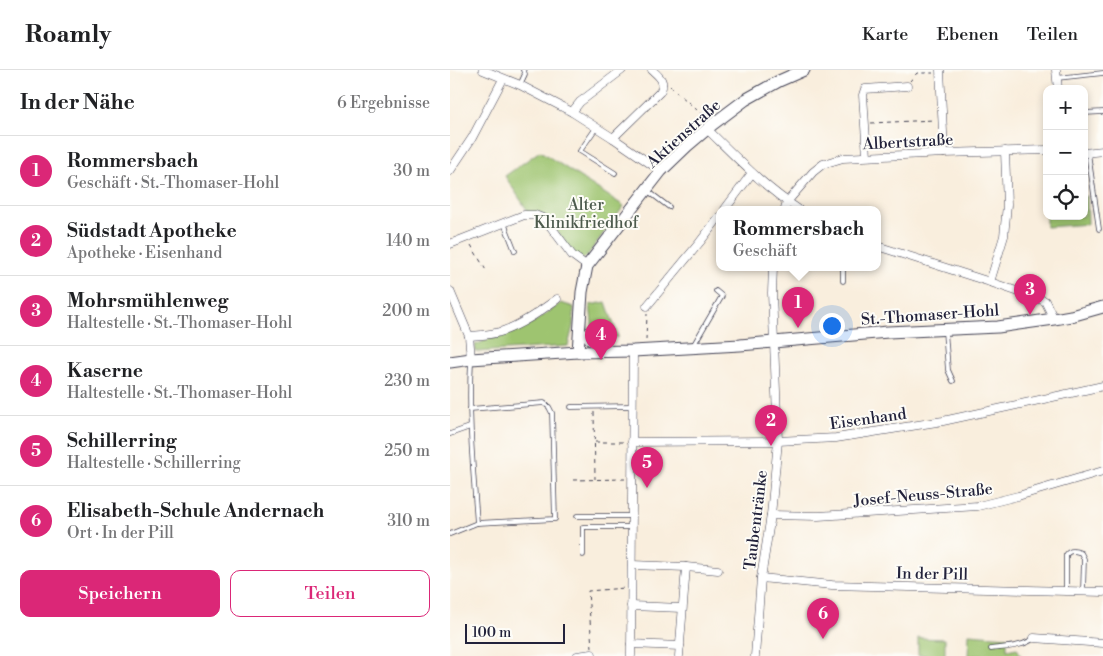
<!DOCTYPE html>
<html lang="de">
<head>
<meta charset="utf-8">
<style>
	:root { --surface:#fff; --page:#f2f2f2; --text:#202124; --muted:#757577; --line:#e0e0e0; --accent:#db2777 }
	body { margin:0; font-family:"Libre Bodoni",serif; background:var(--page); color:var(--text) }
	.controls { position:absolute; right:15px; top:15px; display:grid; overflow:hidden; border-radius:10px; box-shadow:0 2px 8px #0003 }
	.controls button { width:45px; height:45px; display:grid; place-items:center; padding:0; border:0; border-bottom:1px solid var(--line); background:var(--surface); color:var(--text); font:25px sans-serif }
	.scale { position:absolute; left:15px; bottom:12px; width:100px; box-sizing:border-box; padding-left:5px; border:2px solid #22223b; border-top:0; font-size:14px; line-height:18px; white-space:nowrap; color:#22223b; -webkit-text-stroke:4px #fdfcf7; paint-order:stroke }
	.you { position:absolute; left:381px; top:255px; width:18px; height:18px; margin:-12px; border:4px solid #fff; border-radius:50%; background:#1a73e8; box-shadow:0 0 0 8px #1a73e833 }
	.badge { display:grid; place-items:center; width:32px; height:32px; border-radius:50%; background:var(--accent); color:#fff; font-size:16px; font-weight:700 }
	.pin { position:absolute; translate:-50% -41px; filter:drop-shadow(0 1px 2px #0008) }
	.pin::after { content:''; position:absolute; top:26px; width:18px; height:15px; background:inherit; clip-path:polygon(0 0,100% 0,50% 100%) }
	.popup { position:absolute; left:266px; top:136px; width:165px; height:65px; box-sizing:border-box; display:grid; place-content:center; border-radius:10px; background:var(--surface); filter:drop-shadow(0 1px 4px #0005); font-size:16px; white-space:nowrap; color:var(--muted) }
	.popup b { font-size:19px; color:var(--text) }
	.popup::after { content:''; position:absolute; left:50%; top:100%; margin-left:-10px; border:10px solid transparent; border-top-color:var(--surface) }
	.list { margin:0; padding:0; list-style:none }
	h2 { display:flex; justify-content:space-between; align-items:center; height:65px; margin:0; padding:0 20px; font-size:21px }
	h2 small { font-size:16px; font-weight:400; color:var(--muted) }
	.list li { display:grid; grid-template-columns:32px 1fr auto; gap:15px; align-items:center; box-sizing:border-box; height:70px; padding:0 20px; border-top:1px solid var(--line) }
	.list b { display:block; font-size:19px; white-space:nowrap }
	.list p { margin:0; font-size:16px; white-space:nowrap; color:var(--muted) }
	.list em { font-size:16px; font-style:normal; color:var(--muted) }
	.actions { display:flex; gap:10px; padding:15px 20px }
	.actions a { flex:1; padding:11px 0; border:1px solid var(--accent); border-radius:10px; text-align:center; font-size:18px; color:var(--accent) }
	.actions .main { background:var(--accent); color:#fff }
	.icon { flex:none; width:28px; height:28px; fill:none; stroke:currentColor; stroke-width:2; stroke-linecap:round; stroke-linejoin:round }
	.map { position:relative; flex:none; width:653px; height:586px; overflow:hidden }
	header { display:flex; align-items:center; gap:30px; box-sizing:border-box; height:70px; padding:0 25px; background:var(--surface); border-bottom:1px solid var(--line) }
	header strong { font-size:24px }
	nav { display:flex; gap:28px; margin-inline-start:auto; font-size:18px }
	main { display:flex }
	aside { flex:1; background:var(--surface) }
	.map>svg:first-child { display:block }
</style>
</head>
<body>
<header>
<strong>Roamly</strong>
<nav><a>Karte</a><a>Ebenen</a><a>Teilen</a></nav>
</header>
<main>
<aside>
<h2>In der Nähe<small>6 Ergebnisse</small></h2>
<ul class="list">
<li><span class="badge">1</span><div><b>Rommersbach</b><p>Geschäft · St.-Thomaser-Hohl</p></div><em>30 m</em></li>
<li><span class="badge">2</span><div><b>Südstadt Apotheke</b><p>Apotheke · Eisenhand</p></div><em>140 m</em></li>
<li><span class="badge">3</span><div><b>Mohrsmühlenweg</b><p>Haltestelle · St.-Thomaser-Hohl</p></div><em>200 m</em></li>
<li><span class="badge">4</span><div><b>Kaserne</b><p>Haltestelle · St.-Thomaser-Hohl</p></div><em>230 m</em></li>
<li><span class="badge">5</span><div><b>Schillerring</b><p>Haltestelle · Schillerring</p></div><em>250 m</em></li>
<li><span class="badge">6</span><div><b>Elisabeth-Schule Andernach</b><p>Ort · In der Pill</p></div><em>310 m</em></li>
</ul>
<div class="actions"><a class="main">Speichern</a><a>Teilen</a></div>
</aside>
<div class="map">
<svg width="653" height="586" viewBox="0 0 653 586">
	<rect width="100%" height="100%" fill="#fdfcf7"/>
	<filter id="ink" filterUnits="userSpaceOnUse"><feTurbulence type="fractalNoise" baseFrequency=".02" numOctaves="2"/><feDisplacementMap in="SourceGraphic" scale="10" xChannelSelector="R" yChannelSelector="G"/><feConvolveMatrix kernelMatrix="1 2 1 2 8 2 1 2 1" color-interpolation-filters="sRGB"/></filter>
	<filter id="wash" filterUnits="userSpaceOnUse"><feTurbulence type="fractalNoise" baseFrequency=".0096" numOctaves="4" result="noise"/><feDisplacementMap in="SourceGraphic" scale="20" xChannelSelector="R" yChannelSelector="G"/><feGaussianBlur stdDeviation="1.12" result="paint"/><feColorMatrix in="noise" values="0 0 0 0 0 0 0 0 0 0 0 0 0 0 0 0 0 1.4 0 .05"/><feComposite in="paint" operator="in"/></filter>
	<g filter="url(#wash)">
		<rect width="100%" height="100%" fill="#f9eedd"/>
		<!-- green -->
		<g fill="#9ec46f" stroke="#607355">
			<path d="M 90,81 L 174,136 L 136,187 L 132,189 L 123,183 L 97,147 L 79,143 L 55,106 Z"/>
			<path d="M 634,126 L 637,126 L 638,154 L 596,157 L 596,129 L 597,146 L 634,146 Z"/>
			<path d="M 156,232 L 168,267 L 151,270 L 143,261 L 140,235 Z"/>
			<path d="M 111,233 L 124,237 L 123,256 L 118,276 L 26,282 L 25,275 L 44,267 L 55,265 L 72,258 L 87,250 Z"/>
			<path d="M 519,564 L 557,567 L 557,580 L 567,578 L 571,586 L 518,586 Z"/>
			<path d="M 468,568 L 495,569 L 495,586 L 468,585 Z"/>
		</g>
	</g>
	<g filter="url(#ink)">
		<g fill="none" stroke-linecap="round" stroke-linejoin="round">
			<!-- lane casing -->
			<g stroke="#424153" stroke-width="5.5">
				<g id="lane">
					<path d="M 607,8 L 653,3"/>
					<path d="M 70,15 L 75,4 L 73,0"/>
					<path d="M 634,43 L 653,42"/>
					<path d="M 146,58 L 130,81 L 165,103"/>
					<path d="M 638,83 L 649,159"/>
					<path d="M 198,121 L 219,137"/>
					<path d="M 54,153 L 65,181"/>
					<path d="M 393,197 L 393,211"/>
					<path d="M 495,261 L 498,300 L 503,311"/>
					<path d="M 243,276 L 272,226 L 266,221"/>
					<path d="M 21,291 C 18,345 23,399 27,453"/>
					<path d="M 121,337 L 182,336"/>
					<path d="M 0,364 L 20,357"/>
					<path d="M 127,446 L 182,446"/>
					<path d="M 0,464 L 27,453 L 105,449 L 102,343 L 99,337 L 94,333 L 20,339"/>
					<path d="M 133,485 L 133,457 L 182,457"/>
					<path d="M 616,521 L 616,485 C 620,479 626,481 631,483 L 634,489 L 633,521"/>
					<path d="M 541,579 C 555,577 573,577 584,568"/>
				</g>
			</g>
			<!-- street casing -->
			<g stroke="#424153" stroke-width="9">
				<g id="street">
					<path d="M 33,0 L 70,15 L 122,42 L 163,68 L 211,101"/>
					<path d="M 490,0 L 494,83"/>
					<path d="M 606,0 L 608,19"/>
					<path d="M 122,42 L 130,32 L 172,0"/>
					<path d="M 257,59 C 286,87 314,117 348,139"/>
					<path d="M 163,68 L 210,22 C 216,12 210,7 202,0"/>
					<path d="M 634,83 L 653,81"/>
					<path d="M 417,86 L 413,25 L 415,19 L 457,16"/>
					<path d="M 0,101 L 22,68 L 53,9"/>
					<path d="M 275,139 L 302,103"/>
					<path d="M 335,139 L 337,132 L 363,102 L 373,94 L 393,88 L 494,83 L 597,80"/>
					<path d="M 0,174 L 74,145 L 85,145 L 95,149 L 122,185 L 137,196"/>
					<path d="M 427,176 L 540,212 L 595,231 L 604,249"/>
					<path d="M 540,212 L 554,166 L 557,135 L 555,81"/>
					<path d="M 0,221 L 19,266 L 21,289"/>
					<path d="M 197,236 L 250,172 L 269,147"/>
					<path d="M 130,259 L 140,271 L 159,279"/>
					<path d="M 19,266 C 30,265 43,265 53,261 C 73,254 90,241 107,229"/>
					<path d="M 182,372 L 328,371 L 386,368 L 493,351 L 653,316"/>
					<path d="M 321,445 L 368,446 L 528,436 L 568,426 L 653,401"/>
					<path d="M 182,495 L 236,497 L 268,500"/>
					<path d="M 311,508 L 382,515 L 653,522"/>
					<path d="M 181,536 L 232,538"/>
					<path d="M 584,568 L 653,573"/>
					<path d="M 181,574 L 230,576"/>
					<path d="M 127,586 L 142,584"/>
					<path d="M 181,586 L 183,281"/>
					<path d="M 229,586 L 236,497"/>
					<path d="M 305,586 L 311,508 L 321,445 L 328,371 L 322,223 L 323,197"/>
				</g>
			</g>
			<!-- secondary casing -->
			<g stroke="#424153" stroke-width="13">
				<g id="secondary">
					<path d="M 128,282 L 132,222 L 137,196 L 211,101 L 237,76 L 263,54 L 295,30 L 329,11 L 354,0"/>
					<path d="M 0,292 L 21,289 L 128,282 L 183,281 L 290,275 L 438,262 L 548,257 L 604,249 L 621,246 L 653,237"/>
				</g>
			</g>
			<!-- path -->
			<g stroke="#424153" stroke-width="1" stroke-dasharray="4 4" stroke-linecap="butt">
				<path d="M 460,11 L 467,3 L 483,3"/>
				<path d="M 220,16 L 256,48"/>
				<path d="M 421,53 L 484,50"/>
				<path d="M 21,175 L 37,202"/>
				<path d="M 196,270 L 197,244"/>
				<path d="M 144,342 L 145,409"/>
				<path d="M 145,372 L 176,372"/>
				<path d="M 123,410 L 175,409"/>
				<path d="M 142,578 L 138,521 L 175,518"/>
			</g>
			<!-- lane -->
			<use href="#lane" stroke="#fff" stroke-width="4"/>
			<!-- street -->
			<use href="#street" stroke="#fff" stroke-width="8"/>
			<!-- secondary -->
			<use href="#secondary" stroke="#fff" stroke-width="11"/>
		</g>
	</g>
	<g text-anchor="middle" stroke-width="4" stroke-linejoin="round" paint-order="stroke">
		<!-- street labels -->
		<g font-size="16" fill="#22223b" stroke="#fdfcf7">
			<text transform="translate(233 63) rotate(-42)" y="6">Aktienstraße</text>
			<text transform="translate(458 71) rotate(-3)" y="6">Albertstraße</text>
			<text transform="translate(480 244) rotate(-4)" y="6">St.-Thomaser-Hohl</text>
			<text transform="translate(418 348) rotate(-8)" y="6">Eisenhand</text>
			<text transform="translate(473 424) rotate(-5)" y="6">Josef-Neuss-Straße</text>
			<text transform="translate(305 450) rotate(-83)" y="6">Taubentränke</text>
			<text transform="translate(482 503) rotate(1)" y="6">In der Pill</text>
		</g>
		<!-- park labels -->
		<g font-size="16" fill="#4d5b4d" stroke="#fdfcf7">
			<text x="136" y="140">Alter<tspan x="136" dy="18">Klinikfriedhof</tspan></text>
		</g>
	</g>
</svg>
<div class="controls">
<button>+</button>
<button>−</button>
<button><svg class="icon" aria-label="locate" viewBox="0 0 24 24"><circle cx="12" cy="12" r="6"/><path d="M12 2v4M12 18v4M2 12h4M18 12h4"/></svg></button>
</div>
<div class="scale">100 m</div>
<div class="you"></div>
<div class="pin badge" style="left:348px;top:258px">1</div>
<div class="popup"><b>Rommersbach</b>Geschäft</div>
<div class="pin badge" style="left:321px;top:376px">2</div>
<div class="pin badge" style="left:580px;top:245px">3</div>
<div class="pin badge" style="left:151px;top:290px">4</div>
<div class="pin badge" style="left:197px;top:418px">5</div>
<div class="pin badge" style="left:373px;top:569px">6</div>
</div>
</main>
</body>
</html>
